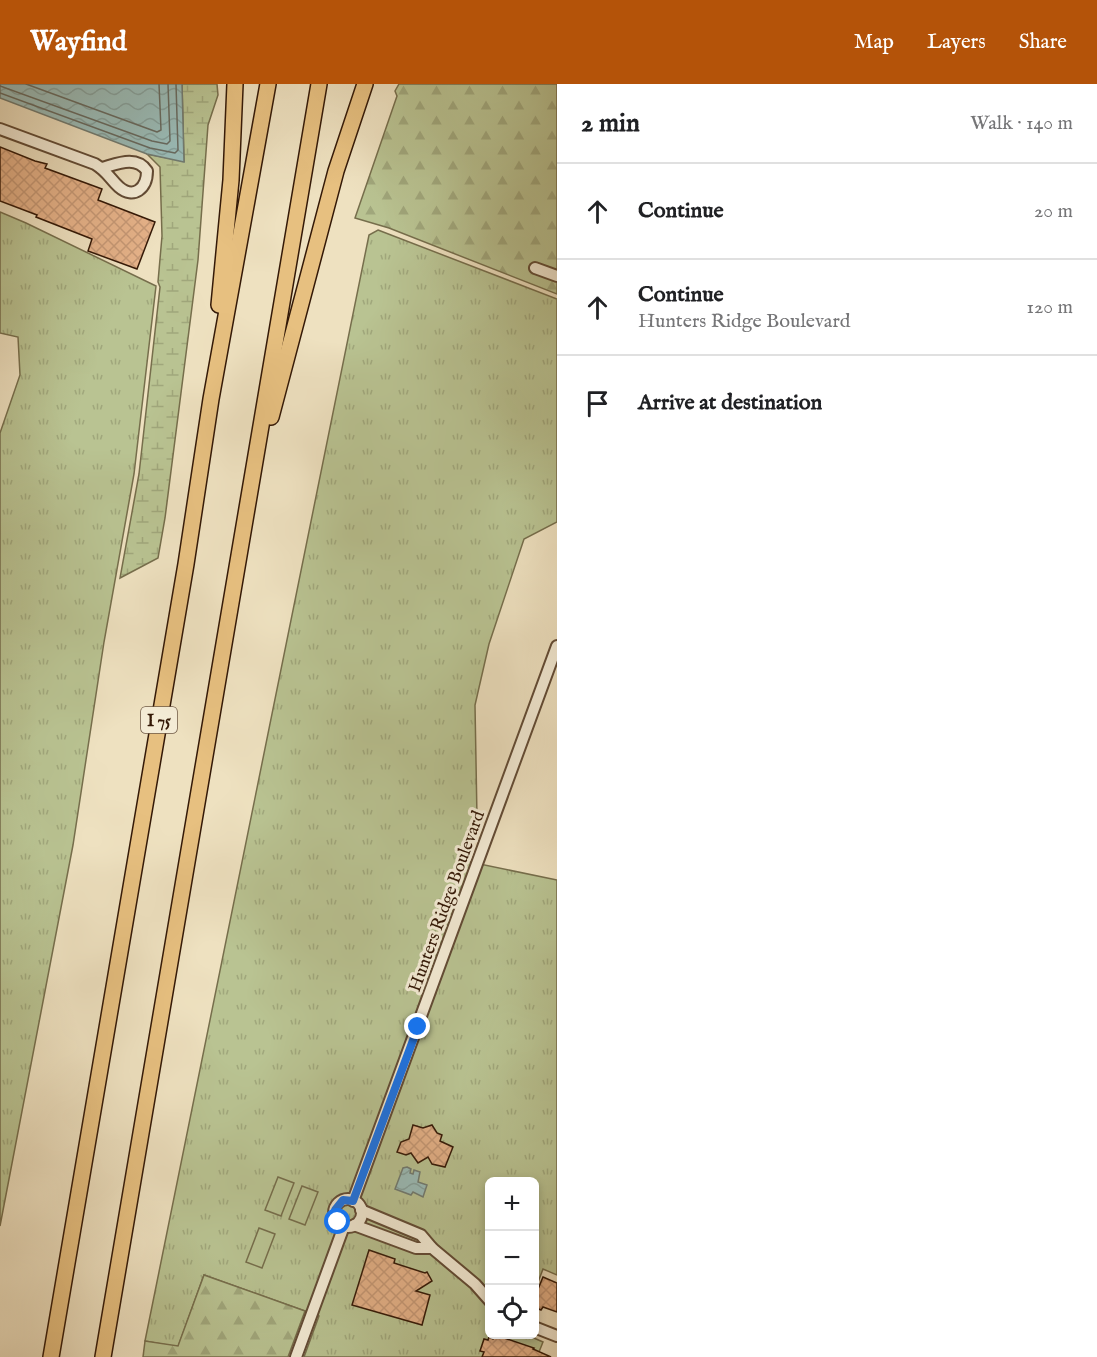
<!DOCTYPE html>
<html lang="en">
<head>
<meta charset="utf-8">
<style>
	:root { --surface:#fff; --page:#f2f2f2; --text:#202124; --muted:#757577; --line:#e0e0e0; --accent:#b45309 }
	body { margin:0; font-family:"IM FELL English",serif; background:var(--page); color:var(--text) }
	.controls { position:absolute; right:18px; bottom:18px; display:grid; overflow:hidden; border-radius:9px; box-shadow:0 3px 9px #0003 }
	.controls button { width:54px; height:54px; display:grid; place-items:center; padding:0; border:0; border-bottom:2px solid var(--line); background:var(--surface); color:var(--text); font:30px sans-serif }
	.stop { position:absolute; width:18px; height:18px; margin:-14px; border:4px solid #1a73e8; border-radius:50%; background:#fff }
	.stop.end { background:#1a73e8; border-color:#fff; box-shadow:0 2px 6px #0008 }
	.list { margin:0; padding:0; list-style:none }
	h2 { display:flex; justify-content:space-between; align-items:center; height:78px; margin:0; padding:0 24px; font-size:26px }
	h2 small { font-size:20px; font-weight:400; color:var(--muted) }
	.list li { display:grid; grid-template-columns:39px 1fr auto; gap:18px; align-items:center; box-sizing:border-box; height:96px; padding:0 24px; border-top:2px solid var(--line) }
	.list b { display:block; font-size:22px; white-space:nowrap }
	.list p { margin:0; font-size:20px; white-space:nowrap; color:var(--muted) }
	.list em { font-size:20px; font-style:normal; color:var(--muted) }
	.icon { flex:none; width:33px; height:33px; fill:none; stroke:currentColor; stroke-width:2; stroke-linecap:round; stroke-linejoin:round }
	.map { position:relative; flex:none; width:557px; height:1273px; overflow:hidden }
	header { display:flex; align-items:center; gap:36px; box-sizing:border-box; height:84px; padding:0 30px; background:var(--accent); color:#fff }
	header strong { font-size:28px }
	nav { display:flex; gap:33px; margin-inline-start:auto; font-size:21px }
	main { display:flex }
	aside { flex:1; background:var(--surface) }
	.map>svg:first-child { display:block }
</style>
</head>
<body>
<header>
<strong>Wayfind</strong>
<nav><a>Map</a><a>Layers</a><a>Share</a></nav>
</header>
<main>
<div class="map">
<svg width="557" height="1273" viewBox="0 0 557 1273">
	<defs>
		<pattern id="grass-tufts" width="24" height="20" patternUnits="userSpaceOnUse" patternTransform="scale(1.5)"><rect width="24" height="20" fill="#b9c392"/><path d="M3 7l-1-3M5 7V3M7 7l1-3M15 17l-1-3M17 17v-4M19 17l1-3" fill="none" stroke="#a0a77c"/></pattern>
		<pattern id="forest-firs" width="22" height="20" patternUnits="userSpaceOnUse" patternTransform="scale(1.5)"><rect width="22" height="20" fill="#b9c392"/><path d="M5 1l3.5 6h-7zM16 11l3.5 6h-7z" fill="#a0a77c"/></pattern>
		<pattern id="wetland-marsh" width="20" height="14" patternUnits="userSpaceOnUse" patternTransform="scale(1.5)"><rect width="20" height="14" fill="#b9c392"/><path d="M1 5h8M5 5V1M11 12h8M15 12V8" fill="none" stroke="#a0a77c"/></pattern>
		<pattern id="water-waves" width="16" height="10" patternUnits="userSpaceOnUse" patternTransform="scale(1.5)"><rect width="16" height="10" fill="#9abcb8"/><path d="M0 5q4-4 8 0t8 0" fill="none" stroke="#85a19d"/></pattern>
		<pattern id="building-cross-hatch" width="8" height="8" patternUnits="userSpaceOnUse" patternTransform="scale(1.5)"><rect width="8" height="8" fill="#e5b289"/><path d="M0 0l8 8M0 8l8-8" fill="none" stroke="#c59875"/></pattern>
	</defs>
	<rect width="100%" height="100%" fill="#eee1c0"/>
	<filter id="stains"><feTurbulence type="fractalNoise" baseFrequency=".00333" numOctaves="4"/><feColorMatrix values="0 0 0 0 .2 0 0 0 0 .09 0 0 0 0 .02 0 0 0 .5 -.17"/></filter>
	<radialGradient id="worn" r=".72"><stop offset=".6" stop-color="#630" stop-opacity="0"/><stop offset="1" stop-color="#630" stop-opacity=".3"/></radialGradient>
	<!-- grass -->
	<g fill="url(#grass-tufts)" stroke="#766e4c" stroke-width="1.5">
		<path d="M 0,128 L 26,139 L 156,202 L 134,390 L 104,558 L 73,761 L 0,1142 L 0,349 L 20,291 L 18,253 L 0,249 Z"/>
		<path d="M 378,146 L 557,215 L 557,438 L 524,455 L 489,560 L 475,621 L 477,734 L 465,777 L 557,796 L 557,1191 L 543,1185 L 535,1206 L 534,1098 L 490,1098 L 490,1250 L 527,1251 L 543,1258 L 537,1273 L 304,1273 L 319,1232 L 204,1191 L 178,1263 L 145,1257 L 369,151 Z"/>
	</g>
	<!-- forest -->
	<g fill="url(#forest-firs)" stroke="#766e4c" stroke-width="1.5">
		<path d="M 399,0 L 557,0 L 557,210 L 389,144 L 355,134 L 397,12 L 395,7 Z"/>
		<path d="M 204,1191 L 305,1227 L 288,1273 L 143,1273 L 145,1257 L 178,1262 Z"/>
	</g>
	<!-- wetland -->
	<path fill="url(#wetland-marsh)" stroke="#766e4c" stroke-width="1.5" d="M 182,0 L 217,0 L 218,11 L 208,41 L 198,176 L 165,434 L 158,474 L 120,494 L 139,390 L 160,203 L 158,198 L 162,152 L 160,83 L 147,70 L 184,77 Z"/>
	<!-- pitch -->
	<g fill="#b9c392" stroke="#766e4c" stroke-width="1.5">
		<path d="M 278,1093 L 294,1099 L 281,1132 L 265,1126 Z"/>
		<path d="M 302,1102 L 318,1108 L 305,1141 L 289,1135 Z"/>
		<path d="M 259,1144 L 275,1150 L 262,1184 L 246,1178 Z"/>
	</g>
	<!-- water -->
	<g fill="url(#water-waves)" stroke="#717b71" stroke-width="1.5">
		<path d="M 0,0 L 182,0 L 184,78 L 147,70 L 0,14 Z"/>
		<path d="M 407,1083 L 411,1085 L 410,1089 L 413,1090 L 414,1086 L 420,1088 L 418,1098 L 427,1101 L 423,1113 L 413,1108 L 411,1111 L 395,1105 L 403,1084 Z"/>
	</g>
	<g fill="none" stroke-linecap="round" stroke-linejoin="round">
		<!-- shore -->
		<g stroke="#676a60" stroke-width="1.5">
			<path d="M 26,0 L 157,48 L 161,46 L 159,0"/>
			<path d="M 0,2 L 152,57 L 167,60 L 170,57 L 168,0"/>
			<path d="M 0,9 L 150,64 L 175,69 L 178,66 L 176,0"/>
		</g>
	</g>
	<!-- building -->
	<g fill="url(#building-cross-hatch)" stroke="#341907" stroke-width="1.5">
		<path d="M 0,63 L 35,77 L 47,80 L 45,84 L 102,105 L 98,116 L 155,138 L 137,185 L 88,167 L 92,155 L 36,133 L 37,131 L 0,117 Z"/>
		<path d="M 413,1041 L 423,1044 L 432,1041 L 437,1049 L 442,1051 L 440,1057 L 453,1063 L 445,1083 L 432,1080 L 428,1073 L 418,1079 L 411,1069 L 406,1071 L 397,1068 L 401,1058 L 409,1055 Z"/>
		<path d="M 369,1166 L 395,1175 L 394,1179 L 425,1189 L 427,1188 L 432,1197 L 416,1207 L 430,1211 L 422,1241 L 352,1221 Z"/>
		<path d="M 543,1193 L 557,1199 L 557,1228 L 543,1223 L 541,1226 L 534,1223 L 534,1215 Z"/>
		<path d="M 495,1251 L 534,1264 L 533,1265 L 551,1273 L 482,1273 L 484,1268 L 480,1267 L 484,1255 L 488,1256 L 489,1253 L 493,1255 Z"/>
	</g>
	<g fill="none" stroke-linecap="round" stroke-linejoin="round">
		<!-- minor casing -->
		<g stroke="#624b35" stroke-width="14">
			<g id="minor">
				<path d="M 0,45 L 95,80 C 108,88 110,95 119,103 C 134,116 147,104 147,87 C 136,71 117,80 102,84"/>
				<path d="M 535,184 L 557,192"/>
				<circle cx="348" cy="1129" r="14"/>
				<path d="M 353,1117 L 557,562"/>
				<path d="M 361,1126 L 421,1151 L 432,1164 L 475,1200 L 490,1217"/>
				<path d="M 354,1141 L 416,1164 L 432,1164"/>
				<path d="M 534,1243 L 557,1252"/>
				<path d="M 296,1273 L 344,1142"/>
			</g>
		</g>
		<!-- highway casing -->
		<g stroke="#341907" stroke-width="18">
			<g id="highway">
				<path d="M 219,221 L 231,96 L 235,0"/>
				<path d="M 271,333 L 336,87 L 365,0"/>
				<path d="M 51,1273 L 186,480 L 211,315 L 268,0"/>
				<path d="M 103,1273 L 319,0"/>
			</g>
		</g>
		<!-- minor -->
		<use href="#minor" stroke="#f4ecd6" stroke-width="10"/>
		<!-- highway -->
		<use href="#highway" stroke="#e7c080" stroke-width="15"/>
	</g>
	<g fill="none" stroke-linecap="round" stroke-linejoin="round">
		<!-- route -->
		<path stroke="#1a73e8" stroke-width="8" d="M 338,1138 L 335,1126 L 343,1116 L 353,1117 L 418,943"/>
	</g>
	<g text-anchor="middle" stroke-width="6" stroke-linejoin="round" paint-order="stroke">
		<!-- shield labels -->
		<rect fill="#f4ecd6" stroke="#6e5845" stroke-width="1.5" x="141" y="623" width="36" height="26" rx="4.5"/>
		<g font-size="16" font-weight="bold" fill="#341907">
			<text x="159" y="642">I 75</text>
		</g>
		<!-- street labels -->
		<g font-size="18" fill="#341907" stroke="#f4ecd6">
			<text transform="translate(446 817) rotate(-70)" y="6">Hunters Ridge Boulevard</text>
		</g>
	</g>
	<rect width="100%" height="100%" filter="url(#stains)"/>
	<rect width="100%" height="100%" fill="url(#worn)"/>
</svg>
<div class="controls">
<button>+</button>
<button>−</button>
<button><svg class="icon" aria-label="locate" viewBox="0 0 24 24"><circle cx="12" cy="12" r="6"/><path d="M12 2v4M12 18v4M2 12h4M18 12h4"/></svg></button>
</div>
<div class="stop" style="left:338px;top:1138px"></div>
<div class="stop end" style="left:418px;top:943px"></div>
</div>
<aside>
<h2>2 min<small>Walk · 140 m</small></h2>
<ul class="list">
<li><svg class="icon" aria-label="ahead" viewBox="0 0 24 24"><path d="M12 20V5M6 11l6-6 6 6"/></svg><div><b>Continue</b></div><em>20 m</em></li>
<li><svg class="icon" aria-label="ahead" viewBox="0 0 24 24"><path d="M12 20V5M6 11l6-6 6 6"/></svg><div><b>Continue</b><p>Hunters Ridge Boulevard</p></div><em>120 m</em></li>
<li><svg class="icon" aria-label="arrive" viewBox="0 0 24 24"><path d="M6 21V4h12l-3 4 3 4H6"/></svg><div><b>Arrive at destination</b></div></li>
</ul>
</aside>
</main>
</body>
</html>
